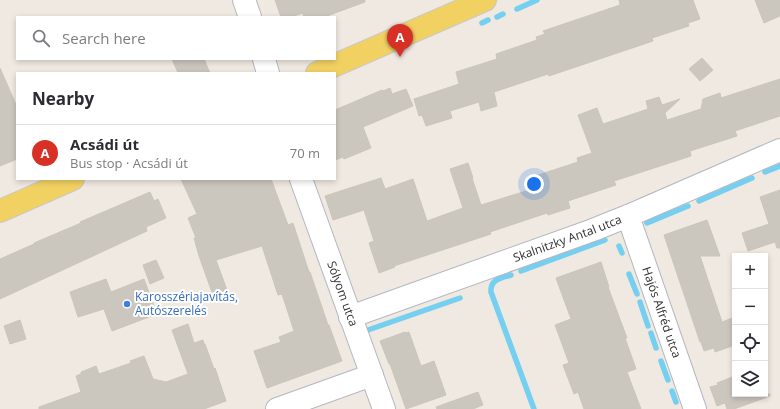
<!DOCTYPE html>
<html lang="en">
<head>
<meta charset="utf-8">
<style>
	:root { --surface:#fff; --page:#f7f7f7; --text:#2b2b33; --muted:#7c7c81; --line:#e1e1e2; --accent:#d93025 }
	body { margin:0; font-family:"Open Sans",sans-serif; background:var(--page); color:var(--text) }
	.controls { position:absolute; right:12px; bottom:12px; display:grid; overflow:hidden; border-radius:0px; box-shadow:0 2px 6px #0003 }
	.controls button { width:36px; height:36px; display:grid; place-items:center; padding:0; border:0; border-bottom:1px solid var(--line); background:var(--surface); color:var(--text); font:20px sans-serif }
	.you { position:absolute; left:534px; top:184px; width:14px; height:14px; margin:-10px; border:3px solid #fff; border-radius:50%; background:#1a73e8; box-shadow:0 0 0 6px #1a73e833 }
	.badge { display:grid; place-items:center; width:26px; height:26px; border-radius:50%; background:var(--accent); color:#fff; font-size:13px; font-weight:700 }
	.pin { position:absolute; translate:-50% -33px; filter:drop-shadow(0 1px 2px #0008) }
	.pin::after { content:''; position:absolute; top:21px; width:14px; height:12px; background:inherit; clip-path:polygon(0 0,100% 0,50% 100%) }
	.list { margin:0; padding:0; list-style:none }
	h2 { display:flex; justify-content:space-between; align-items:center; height:52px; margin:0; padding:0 16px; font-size:17px }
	h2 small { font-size:13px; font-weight:400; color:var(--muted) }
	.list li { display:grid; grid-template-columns:26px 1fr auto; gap:12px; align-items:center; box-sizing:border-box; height:56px; padding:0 16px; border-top:1px solid var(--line) }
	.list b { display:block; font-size:15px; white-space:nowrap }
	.list p { margin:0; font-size:13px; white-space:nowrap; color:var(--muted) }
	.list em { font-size:13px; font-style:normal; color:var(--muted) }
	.icon { flex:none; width:22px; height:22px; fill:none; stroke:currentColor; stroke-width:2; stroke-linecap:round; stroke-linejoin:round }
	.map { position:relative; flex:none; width:780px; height:409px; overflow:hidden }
	.search { position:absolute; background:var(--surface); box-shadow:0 2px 6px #0003; left:16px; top:16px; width:320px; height:44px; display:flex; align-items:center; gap:10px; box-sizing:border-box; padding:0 14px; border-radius:0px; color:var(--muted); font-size:15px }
	.panel { position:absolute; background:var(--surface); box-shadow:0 2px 6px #0003; left:16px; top:72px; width:320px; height:108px; border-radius:0px }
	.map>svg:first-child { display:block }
</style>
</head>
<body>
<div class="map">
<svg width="780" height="409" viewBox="0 0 780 409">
	<rect width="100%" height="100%" fill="#efe9e1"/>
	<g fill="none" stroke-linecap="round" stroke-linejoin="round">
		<!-- stream -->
		<g stroke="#75cff0" stroke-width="5.5">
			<path d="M 517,9 L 537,0"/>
			<path d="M 497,17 L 503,14"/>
			<path d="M 482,23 L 488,20"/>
			<path d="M 765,172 L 780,166"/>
			<path d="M 699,201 L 752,178"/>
			<path d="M 647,223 L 688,206"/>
			<path d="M 619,246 L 622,253"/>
			<path d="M 521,271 L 605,240"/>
			<path d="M 629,274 L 637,294"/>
			<path d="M 511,275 C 501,278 490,279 491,292 L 534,409"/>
			<path d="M 640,302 L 648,326"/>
			<path d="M 368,330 L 460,298"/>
			<path d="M 651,333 L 656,348"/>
			<path d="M 661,361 L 668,380"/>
			<path d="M 672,391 L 676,402"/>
		</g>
	</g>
	<!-- building -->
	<g fill="#cbc7bf" stroke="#cbc5ba">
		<path d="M 275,0 L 365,0 L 365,2 L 324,17 L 304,17 L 303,13 L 291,17 L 281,17 Z"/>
		<path d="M 619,0 L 693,0 L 700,19 L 688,23 L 689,26 L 652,38 L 653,41 L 549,76 L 548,74 L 494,92 L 497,106 L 481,111 L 479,102 L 450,111 L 452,118 L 426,126 L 422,115 L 419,116 L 414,99 L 459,84 L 456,72 L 497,59 L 496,54 L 537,40 L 536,37 L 545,34 L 543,31 L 620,5 Z"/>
		<path d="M 755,0 L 780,0 L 780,16 L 764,23 Z"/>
		<path d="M 702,58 L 713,70 L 700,81 L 689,69 Z"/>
		<path d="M 172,59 L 204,59 L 210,73 L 178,73 Z"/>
		<path d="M 0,68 L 17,107 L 17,159 L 0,166 Z"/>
		<path d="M 780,79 L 780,116 L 735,131 L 737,136 L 690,151 L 691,156 L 614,181 L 616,185 L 568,201 L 570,208 L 548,215 L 547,213 L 490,232 L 491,234 L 394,266 L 395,267 L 379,273 L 369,243 L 374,241 L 364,210 L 333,220 L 325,196 L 381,178 L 385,189 L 413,179 L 427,221 L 463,208 L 450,169 L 468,163 L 473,178 L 472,178 L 481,205 L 539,187 L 535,176 L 578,162 L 577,158 L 592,153 L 578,115 L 597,108 L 603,124 L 648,109 L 646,101 L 659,97 L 662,105 L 680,99 L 665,113 L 667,120 L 701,109 L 703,99 L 720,93 L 721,98 Z"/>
		<path d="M 390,88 L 392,94 L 406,89 L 413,106 L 363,127 L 371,148 L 344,159 L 343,157 L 335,160 L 335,110 L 382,90 L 383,91 Z"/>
		<path d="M 181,179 L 271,179 L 288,225 L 293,223 L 309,272 L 310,272 L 328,325 L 329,325 L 342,361 L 267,388 L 254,351 L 281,342 L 279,337 L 294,331 L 282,294 L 278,295 L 262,246 L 216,260 L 227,290 L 213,295 L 199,256 L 194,238 L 196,238 L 188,218 L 197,214 Z"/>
		<path d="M 780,190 L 780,248 L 777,248 L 760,197 Z"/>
		<path d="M 150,192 L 154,201 L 158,199 L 166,218 L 146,227 L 147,231 L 0,299 L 0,259 L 34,244 L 34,243 L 81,223 L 80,222 Z"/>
		<path d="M 707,220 L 720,256 L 700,256 L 722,322 L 735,317 L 735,345 L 715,352 L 714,348 L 704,351 L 701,342 L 700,342 L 664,235 Z"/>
		<path d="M 769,224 L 775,242 L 748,251 L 742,233 Z"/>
		<path d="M 156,260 L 164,278 L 150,284 L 143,265 Z"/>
		<path d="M 601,262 L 609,287 L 608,287 L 627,338 L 625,338 L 636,369 L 627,372 L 641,409 L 584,409 L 578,392 L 574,394 L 563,365 L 569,363 L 555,325 L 571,319 L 556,278 Z"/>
		<path d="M 106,279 L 111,292 L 144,279 L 157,314 L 112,331 L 104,309 L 78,317 L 70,292 Z"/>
		<path d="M 20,320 L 26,339 L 10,344 L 4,326 Z"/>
		<path d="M 188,324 L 194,343 L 203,340 L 204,344 L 205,344 L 214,369 L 215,368 L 226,401 L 204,409 L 39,409 L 39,407 L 81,392 L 76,376 L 81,374 L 81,372 L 96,366 L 99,374 L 131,363 L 130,361 L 144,356 L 153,379 L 166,382 L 188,374 L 172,330 Z"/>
		<path d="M 405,332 L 405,333 L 409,332 L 421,366 L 434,361 L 446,395 L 406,409 L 390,364 L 389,364 L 380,341 Z"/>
		<path d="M 735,376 L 735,394 L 770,394 L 770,396 L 734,409 L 727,409 L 725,403 L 717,406 L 710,387 L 718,385 L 717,383 Z"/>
		<path d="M 478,392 L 483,405 L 473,409 L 437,409 L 436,407 Z"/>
	</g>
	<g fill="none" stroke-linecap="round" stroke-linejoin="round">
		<!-- minor casing -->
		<g stroke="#b4b7c1" stroke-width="24">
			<g id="minor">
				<path d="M 244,0 L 250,17"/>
				<path d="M 264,59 L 268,73"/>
				<path id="s1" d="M 301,179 L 384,409"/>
				<path id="s2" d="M 628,216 L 695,409"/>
				<path id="s3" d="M 350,317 L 593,230 L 628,216 L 780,150"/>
				<path d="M 277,409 L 372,375"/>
			</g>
		</g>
		<!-- major casing -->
		<g stroke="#c9c9c9" stroke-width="24">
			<g id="major">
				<path d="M 317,73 L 485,0"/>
				<path d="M 0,211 L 73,179"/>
			</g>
		</g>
		<!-- minor -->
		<use href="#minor" stroke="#fff" stroke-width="22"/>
		<!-- major -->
		<use href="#major" stroke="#f2d163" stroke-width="22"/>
	</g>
	<!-- markers -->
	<circle fill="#3f7fe0" stroke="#fff" stroke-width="1.5" cx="127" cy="304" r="4"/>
	<g text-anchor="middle" stroke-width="4" stroke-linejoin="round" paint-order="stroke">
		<!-- street labels -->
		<g font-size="12" fill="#2e2e2e" stroke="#fff">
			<text dy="4" stroke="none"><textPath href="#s3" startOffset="231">Skalnitzky Antal utca</textPath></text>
			<text dy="4" stroke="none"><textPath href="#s1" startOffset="122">Sólyom utca</textPath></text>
			<text dy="4" stroke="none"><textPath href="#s2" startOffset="102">Hajós Alfréd utca</textPath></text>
		</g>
		<!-- shop labels -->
		<g font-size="12" fill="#366cbe" stroke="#fff" text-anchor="start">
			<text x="135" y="301">Karosszériajavítás,<tspan x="135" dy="14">Autószerelés</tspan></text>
		</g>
	</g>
</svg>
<div class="controls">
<button>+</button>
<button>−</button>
<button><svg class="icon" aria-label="locate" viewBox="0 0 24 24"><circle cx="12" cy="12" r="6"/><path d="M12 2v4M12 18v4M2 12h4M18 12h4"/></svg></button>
<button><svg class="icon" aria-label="layers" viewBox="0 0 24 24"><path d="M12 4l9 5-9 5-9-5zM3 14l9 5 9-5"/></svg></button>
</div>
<div class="you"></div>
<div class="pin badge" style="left:400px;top:57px">A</div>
<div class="search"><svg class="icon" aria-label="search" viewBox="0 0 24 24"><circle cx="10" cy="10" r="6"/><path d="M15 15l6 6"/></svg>Search here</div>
<section class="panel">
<h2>Nearby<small></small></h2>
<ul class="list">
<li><span class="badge">A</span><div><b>Acsádi út</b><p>Bus stop · Acsádi út</p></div><em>70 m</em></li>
</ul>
</section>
</div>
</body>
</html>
